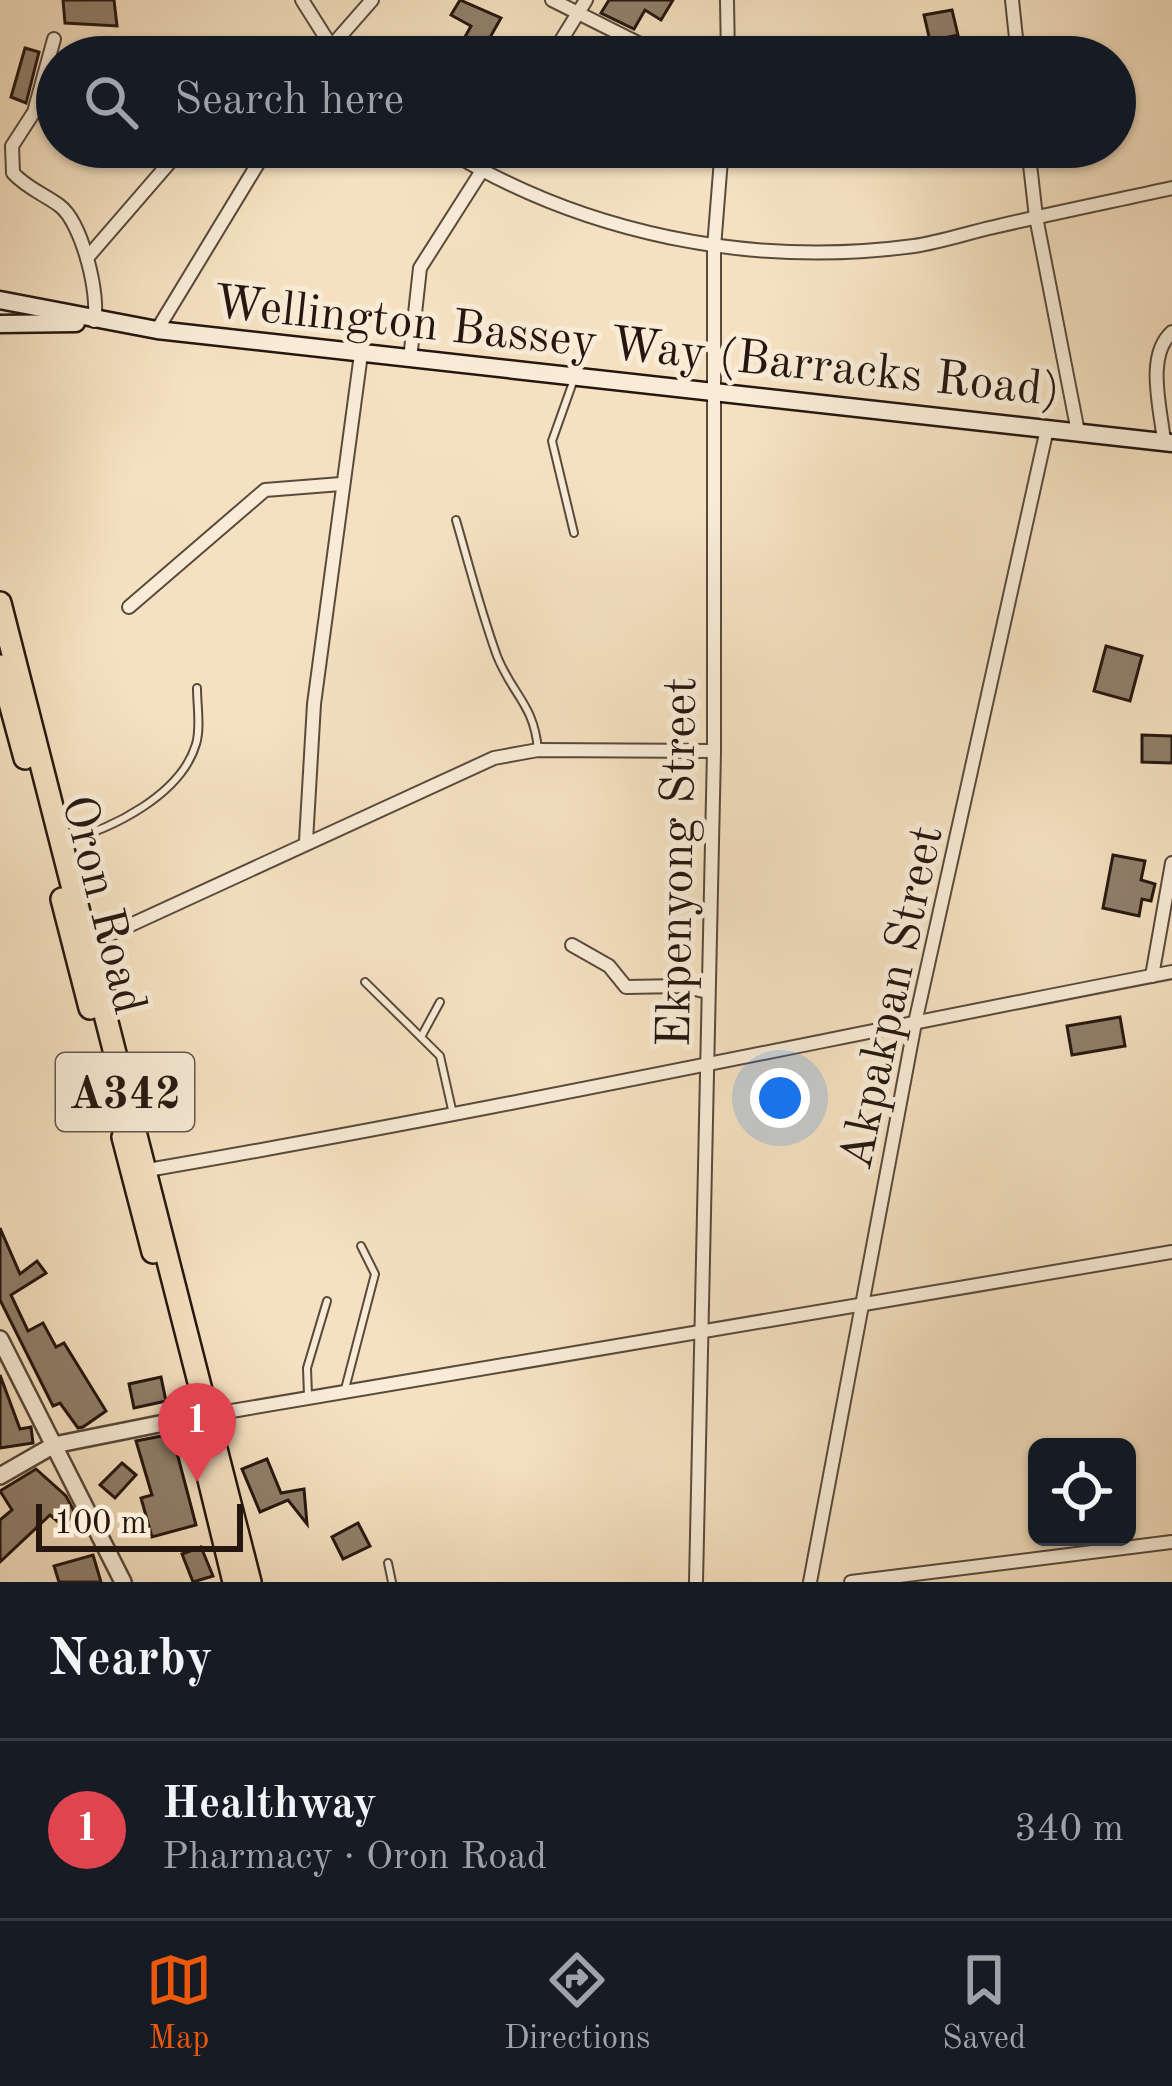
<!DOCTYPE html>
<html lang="en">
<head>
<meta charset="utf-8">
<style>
	:root { --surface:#171b24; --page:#242831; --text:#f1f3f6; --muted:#9ea1a6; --line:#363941; --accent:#ea580c }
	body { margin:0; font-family:"Old Standard TT",serif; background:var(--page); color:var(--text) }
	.controls { position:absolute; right:36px; bottom:36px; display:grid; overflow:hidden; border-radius:18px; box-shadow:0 3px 9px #0004 }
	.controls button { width:108px; height:108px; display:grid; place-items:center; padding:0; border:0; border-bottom:3px solid var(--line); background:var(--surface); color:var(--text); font:60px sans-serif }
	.scale { position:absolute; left:36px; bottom:30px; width:207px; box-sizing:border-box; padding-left:12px; border:6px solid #251710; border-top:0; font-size:33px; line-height:42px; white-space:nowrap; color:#251710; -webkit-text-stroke:9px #f8ecd7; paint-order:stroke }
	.you { position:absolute; left:780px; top:1098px; width:42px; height:42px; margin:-30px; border:9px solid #fff; border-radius:50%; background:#1a73e8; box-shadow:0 0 0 18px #1a73e833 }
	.badge { display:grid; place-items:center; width:78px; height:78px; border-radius:50%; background:var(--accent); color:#fff; font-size:39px; font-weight:700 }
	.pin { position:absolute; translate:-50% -99px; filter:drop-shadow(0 3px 6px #0008) }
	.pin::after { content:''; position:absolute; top:63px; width:42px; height:36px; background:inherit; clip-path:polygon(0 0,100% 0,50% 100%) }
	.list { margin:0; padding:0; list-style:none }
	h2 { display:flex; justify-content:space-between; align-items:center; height:156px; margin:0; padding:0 48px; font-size:51px }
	h2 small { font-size:39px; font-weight:400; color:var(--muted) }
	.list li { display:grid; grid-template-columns:78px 1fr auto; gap:36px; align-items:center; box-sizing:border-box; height:180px; padding:0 48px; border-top:3px solid var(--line) }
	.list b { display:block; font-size:45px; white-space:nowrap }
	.list p { margin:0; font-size:39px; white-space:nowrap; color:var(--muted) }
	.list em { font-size:39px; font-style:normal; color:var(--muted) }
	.icon { flex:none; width:66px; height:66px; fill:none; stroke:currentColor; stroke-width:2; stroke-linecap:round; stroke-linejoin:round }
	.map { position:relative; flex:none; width:1172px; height:1582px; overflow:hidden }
	.search { position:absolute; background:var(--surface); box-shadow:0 3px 9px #0004; left:36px; right:36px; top:36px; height:132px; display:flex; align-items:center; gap:30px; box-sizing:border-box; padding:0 42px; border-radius:66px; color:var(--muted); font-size:45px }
	.sheet { height:336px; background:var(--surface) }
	nav { display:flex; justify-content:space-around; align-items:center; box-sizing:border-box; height:168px; border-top:3px solid var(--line); background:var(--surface); font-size:33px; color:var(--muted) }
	nav a { display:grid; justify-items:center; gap:6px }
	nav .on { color:var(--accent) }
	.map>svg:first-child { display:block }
</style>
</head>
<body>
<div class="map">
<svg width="1172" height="1582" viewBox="0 0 1172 1582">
	<rect width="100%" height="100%" fill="#f5e1c1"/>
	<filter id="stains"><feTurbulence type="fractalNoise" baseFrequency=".00167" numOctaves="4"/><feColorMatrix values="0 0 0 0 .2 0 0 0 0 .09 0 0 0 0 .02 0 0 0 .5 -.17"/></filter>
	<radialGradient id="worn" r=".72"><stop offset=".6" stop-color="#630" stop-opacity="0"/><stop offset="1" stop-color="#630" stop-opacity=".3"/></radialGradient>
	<!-- building -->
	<g fill="#91806c" stroke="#251710" stroke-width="3">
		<path d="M 63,0 L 114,0 L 117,26 L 65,23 Z"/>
		<path d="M 460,0 L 501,18 L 484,48 L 465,37 L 471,26 L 451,15 Z"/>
		<path d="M 609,0 L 673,0 L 661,20 L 645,10 L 634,29 L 601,13 Z"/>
		<path d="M 952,10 L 958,35 L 930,41 L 924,15 Z"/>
		<path d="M 25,48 L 39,52 L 26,103 L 11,97 Z"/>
		<path d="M 1106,646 L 1142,656 L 1130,701 L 1094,691 Z"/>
		<path d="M 1142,735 L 1172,736 L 1172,763 L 1142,762 Z"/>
		<path d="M 1113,855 L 1145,861 L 1141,880 L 1155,884 L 1151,901 L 1142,899 L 1139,916 L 1103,908 Z"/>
		<path d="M 1120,1017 L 1125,1046 L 1072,1055 L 1067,1026 Z"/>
		<path d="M 0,1228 L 20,1274 L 37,1261 L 46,1273 L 11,1295 L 28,1331 L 43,1323 L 56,1347 L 64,1343 L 106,1411 L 83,1427 L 78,1428 L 60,1403 L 53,1406 L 0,1300 Z"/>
		<path d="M 0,1375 L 20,1429 L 31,1427 L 33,1443 L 0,1448 Z"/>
		<path d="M 161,1377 L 166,1401 L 134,1408 L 129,1384 Z"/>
		<path d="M 172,1434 L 196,1525 L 152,1537 L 141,1498 L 152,1495 L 136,1441 Z"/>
		<path d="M 267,1459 L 281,1493 L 304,1489 L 307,1524 L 288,1500 L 260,1512 L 242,1469 Z"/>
		<path d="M 122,1463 L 136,1475 L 115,1498 L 100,1485 Z"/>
		<path d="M 36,1469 L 66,1496 L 75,1513 L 63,1526 L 50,1515 L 0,1562 L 0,1520 L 12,1510 L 0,1491 Z"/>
		<path d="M 358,1523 L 370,1546 L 343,1559 L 332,1537 Z"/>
		<path d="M 201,1547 L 213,1576 L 193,1582 L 182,1554 Z"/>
		<path d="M 93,1555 L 101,1582 L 59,1582 L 54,1566 Z"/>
	</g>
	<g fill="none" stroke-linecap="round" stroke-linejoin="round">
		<!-- service casing -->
		<g stroke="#594a3c" stroke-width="10">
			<g id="service">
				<path d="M 573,382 L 552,441 L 574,533"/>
				<path d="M 456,520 C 469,565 481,612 497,656 C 513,696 534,704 538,750"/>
				<path d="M 65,841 C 112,829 181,795 196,744 C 201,728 197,706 197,688"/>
				<path d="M 365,982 L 440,1056 L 453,1114"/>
				<path d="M 421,1037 L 440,1002"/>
				<path d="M 345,1389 L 375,1274 L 361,1246"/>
				<path d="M 308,1395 L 307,1368 L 327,1301"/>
				<path d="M 388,1563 L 392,1582"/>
			</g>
		</g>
		<!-- minor casing -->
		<g stroke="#594a3c" stroke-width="16">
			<g id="minor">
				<path d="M 302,0 L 338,57"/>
				<path d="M 552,0 L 666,57"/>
				<path d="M 727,0 L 728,57"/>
				<path d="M 1012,0 L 1018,57"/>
				<path d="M 54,39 L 34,112 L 12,146 L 13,173 C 28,189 44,194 60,206 C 82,223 100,295 94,321"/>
				<path d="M 322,57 L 372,0"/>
				<path d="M 551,57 L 586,0"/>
				<path d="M 442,147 C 582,234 751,268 914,246 C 941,242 967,233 994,227 C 1053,213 1113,201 1172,188"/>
				<path d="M 1028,147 L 1036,217 L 1078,432"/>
				<path d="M 87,258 L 183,147"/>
				<path d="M 157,330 L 268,147"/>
				<path d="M 410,359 L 420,268 L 497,147"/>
				<path d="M 1164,442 C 1161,409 1145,356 1172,332"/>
				<path d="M 129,607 L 265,490 L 341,484"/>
				<path d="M 306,841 L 314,704 L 361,354"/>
				<path d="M 89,944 L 494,758 L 538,750 L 714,751"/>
				<path d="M 572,945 L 609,966 L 626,987 L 681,986 L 708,992"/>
				<path d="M 1152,976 L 1172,863"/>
				<path d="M 148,1170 C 491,1111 830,1038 1172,972"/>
				<path d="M 208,1415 L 1172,1252"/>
				<path d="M 696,1582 L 714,751 L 714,247 L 722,147"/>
				<path d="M 810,1582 L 915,1023 L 1047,429"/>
				<path d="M 851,1582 L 1172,1542"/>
			</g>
		</g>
		<!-- tertiary casing -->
		<g stroke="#594a3c" stroke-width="20">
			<g id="tertiary">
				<path d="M 0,1339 L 123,1582"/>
				<path d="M 0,1476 L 54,1445 L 199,1416"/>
			</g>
		</g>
		<!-- secondary casing -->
		<g stroke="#251710" stroke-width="21">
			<g id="secondary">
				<path d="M 0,300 L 157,330 L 1172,443"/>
				<path d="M 0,324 L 76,323"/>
			</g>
		</g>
		<!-- trunk casing -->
		<g stroke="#251710" stroke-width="26">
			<g id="trunk">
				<path d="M 0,603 L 250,1582"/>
				<path d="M 0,666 L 25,758"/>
				<path d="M 62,899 L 90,1008"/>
				<path d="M 123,1137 L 153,1252"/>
				<path d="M 192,1410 L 234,1582"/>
			</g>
		</g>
		<!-- service -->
		<use href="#service" stroke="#f8ecd7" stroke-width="6"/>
		<!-- minor -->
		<use href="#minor" stroke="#f8ecd7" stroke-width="12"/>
		<!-- tertiary -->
		<use href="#tertiary" stroke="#f8ecd7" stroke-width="15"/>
		<!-- secondary -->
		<use href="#secondary" stroke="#f8ecd7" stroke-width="16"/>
		<!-- trunk -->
		<use href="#trunk" stroke="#f5e1c1" stroke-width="21"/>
	</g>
	<g text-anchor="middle" stroke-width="10" stroke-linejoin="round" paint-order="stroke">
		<!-- shield labels -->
		<rect fill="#f8ecd7" stroke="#64574c" stroke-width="3" x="56" y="1053" width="138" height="78" rx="9"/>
		<g font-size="45" font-weight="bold" fill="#251710">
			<text x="125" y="1108">A342</text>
		</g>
		<!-- street labels -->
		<g font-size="48" fill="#251710" stroke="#f8ecd7">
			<text transform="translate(637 344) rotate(6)" y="17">Wellington Bassey Way (Barracks Road)</text>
			<text transform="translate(675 862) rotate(-89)" y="17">Ekpenyong Street</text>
			<text transform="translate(106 904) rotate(76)" y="17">Oron Road</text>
			<text transform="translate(889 997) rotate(-78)" y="17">Akpakpan Street</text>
		</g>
	</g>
	<rect width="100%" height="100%" filter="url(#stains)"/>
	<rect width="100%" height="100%" fill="url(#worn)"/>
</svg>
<div class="controls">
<button><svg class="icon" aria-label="locate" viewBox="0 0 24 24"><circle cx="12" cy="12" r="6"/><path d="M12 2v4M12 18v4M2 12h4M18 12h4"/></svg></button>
</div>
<div class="scale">100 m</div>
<div class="you"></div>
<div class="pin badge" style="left:197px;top:1482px;background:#e0444e">1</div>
<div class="search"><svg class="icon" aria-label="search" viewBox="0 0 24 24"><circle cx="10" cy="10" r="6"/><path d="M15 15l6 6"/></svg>Search here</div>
</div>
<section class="sheet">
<h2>Nearby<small></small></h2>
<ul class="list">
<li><span class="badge" style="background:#e0444e">1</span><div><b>Healthway</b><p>Pharmacy · Oron Road</p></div><em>340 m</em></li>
</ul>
</section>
<nav>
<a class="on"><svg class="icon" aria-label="map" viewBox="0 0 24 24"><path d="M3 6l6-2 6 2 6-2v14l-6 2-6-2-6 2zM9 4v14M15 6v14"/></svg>Map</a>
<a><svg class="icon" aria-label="directions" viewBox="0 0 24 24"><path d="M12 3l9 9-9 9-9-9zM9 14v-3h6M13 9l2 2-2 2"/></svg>Directions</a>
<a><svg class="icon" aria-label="saved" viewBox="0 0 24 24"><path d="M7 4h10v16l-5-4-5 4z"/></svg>Saved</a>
</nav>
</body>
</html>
